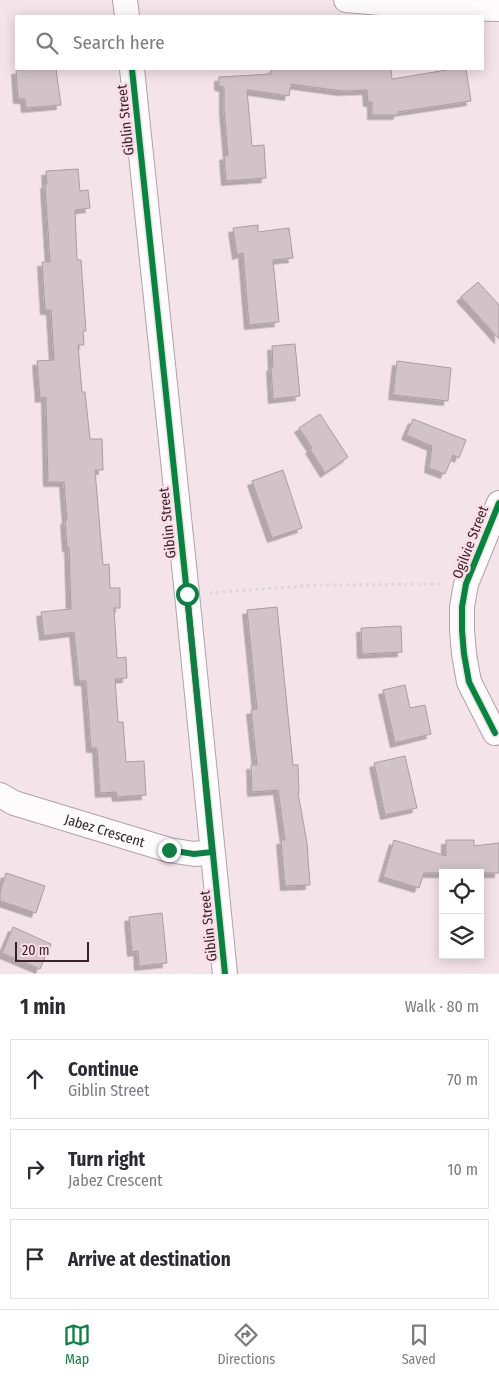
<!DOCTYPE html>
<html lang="en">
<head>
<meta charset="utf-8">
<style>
	:root { --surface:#fff; --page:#f2f2f3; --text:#2b2b33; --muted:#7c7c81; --line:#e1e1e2; --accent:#0b8043 }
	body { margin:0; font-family:"Fira Sans Condensed",sans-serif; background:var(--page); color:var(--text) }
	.controls { position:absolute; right:15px; bottom:15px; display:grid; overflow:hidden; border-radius:0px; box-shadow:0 2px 12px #0003 }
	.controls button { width:45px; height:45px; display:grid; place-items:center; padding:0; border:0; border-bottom:1px solid var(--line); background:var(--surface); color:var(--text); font:25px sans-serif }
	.scale { position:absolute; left:15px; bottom:12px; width:74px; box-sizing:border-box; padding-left:5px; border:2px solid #35242a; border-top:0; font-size:14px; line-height:18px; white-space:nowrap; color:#35242a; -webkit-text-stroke:4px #fadde6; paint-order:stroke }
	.stop { position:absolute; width:15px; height:15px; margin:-11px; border:4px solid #0b8043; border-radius:50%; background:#fff }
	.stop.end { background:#0b8043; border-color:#fff; box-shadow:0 1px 5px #0008 }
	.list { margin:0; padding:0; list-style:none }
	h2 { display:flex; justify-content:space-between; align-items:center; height:65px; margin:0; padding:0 20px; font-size:21px }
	h2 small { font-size:16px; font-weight:400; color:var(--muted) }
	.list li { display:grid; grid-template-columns:32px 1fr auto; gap:15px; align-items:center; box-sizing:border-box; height:80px; margin:0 10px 10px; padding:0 10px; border:1px solid var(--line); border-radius:0px }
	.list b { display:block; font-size:19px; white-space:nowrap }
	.list p { margin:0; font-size:16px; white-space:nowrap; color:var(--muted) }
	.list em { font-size:16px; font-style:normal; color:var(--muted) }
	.icon { flex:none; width:28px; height:28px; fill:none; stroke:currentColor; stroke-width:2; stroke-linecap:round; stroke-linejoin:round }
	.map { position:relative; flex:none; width:499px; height:974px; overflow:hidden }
	.search { position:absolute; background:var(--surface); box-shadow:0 2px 12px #0003; left:15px; right:15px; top:15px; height:55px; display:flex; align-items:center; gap:12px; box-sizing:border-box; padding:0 18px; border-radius:0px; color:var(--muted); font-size:19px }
	.sheet { height:335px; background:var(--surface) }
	nav { display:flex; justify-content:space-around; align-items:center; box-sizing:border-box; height:70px; border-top:1px solid var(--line); background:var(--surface); font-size:14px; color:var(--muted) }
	nav a { display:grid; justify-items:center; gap:2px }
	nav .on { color:var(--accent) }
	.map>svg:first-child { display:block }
</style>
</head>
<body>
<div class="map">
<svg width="499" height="974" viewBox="0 0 499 974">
	<defs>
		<filter id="shadow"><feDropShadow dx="-4.5" dy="4.5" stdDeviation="0" flood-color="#0004"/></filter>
	</defs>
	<rect width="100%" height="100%" fill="#f4e3e9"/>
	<!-- building -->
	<g fill="#d2c3c8" stroke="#ac9ca2" filter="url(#shadow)">
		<path d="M 30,69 L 56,69 L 61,105 L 26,108 L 25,99 L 18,99 L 16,70 Z"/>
		<path d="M 271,69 L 391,69 L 392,79 L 447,70 L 446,69 L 466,69 L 471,101 L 398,112 L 398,115 L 372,115 L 372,102 L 368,102 L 367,90 L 342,91 L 291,84 L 289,96 L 247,90 L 252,146 L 264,145 L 266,178 L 226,181 L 224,156 L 228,155 L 224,110 L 224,87 L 219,86 L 219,77 L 271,74 Z"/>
		<path d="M 78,169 L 80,191 L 88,190 L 90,208 L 75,210 L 77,260 L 81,260 L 86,331 L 83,331 L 84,345 L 78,345 L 82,392 L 85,392 L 90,439 L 102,439 L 103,470 L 95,470 L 103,565 L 109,564 L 110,588 L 120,588 L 120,608 L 114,608 L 117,658 L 126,657 L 127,678 L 115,679 L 118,722 L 123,722 L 126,762 L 144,761 L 146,795 L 117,797 L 116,792 L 100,793 L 97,748 L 91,748 L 86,681 L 79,681 L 74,632 L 44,636 L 41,612 L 71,609 L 69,547 L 67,547 L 65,520 L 67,520 L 64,482 L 48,482 L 46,397 L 40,398 L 37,361 L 54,360 L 51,310 L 45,310 L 42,262 L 50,262 L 45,184 L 47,184 L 46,171 Z"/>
		<path d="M 258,225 L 258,232 L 289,228 L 293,258 L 273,260 L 279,322 L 249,325 L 243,253 L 237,255 L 233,228 Z"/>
		<path d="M 478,282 L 499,305 L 499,339 L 461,297 Z"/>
		<path d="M 295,344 L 300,396 L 273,399 L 271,367 L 273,367 L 272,346 Z"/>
		<path d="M 397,361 L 451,368 L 448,401 L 393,395 Z"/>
		<path d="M 320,414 L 348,457 L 325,473 L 310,449 L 312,448 L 299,428 Z"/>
		<path d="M 413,419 L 466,440 L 459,458 L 453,455 L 445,474 L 429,468 L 432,446 L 406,435 Z"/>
		<path d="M 283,470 L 302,528 L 272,538 L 252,481 Z"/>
		<path d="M 277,607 L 293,765 L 298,765 L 299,793 L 298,793 L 307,843 L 310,885 L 285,886 L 281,840 L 285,840 L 278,790 L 252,792 L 251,765 L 257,765 L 251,710 L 257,709 L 247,610 Z"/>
		<path d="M 401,626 L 402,652 L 362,654 L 361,628 Z"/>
		<path d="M 405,685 L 410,708 L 425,705 L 431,734 L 395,743 L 383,690 Z"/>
		<path d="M 405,756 L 417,808 L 385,815 L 374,763 Z"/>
		<path d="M 394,840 L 446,856 L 446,840 L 474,840 L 474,846 L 499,843 L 499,873 L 424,873 L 419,888 L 383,877 Z"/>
		<path d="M 6,873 L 45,886 L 36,913 L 0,901 L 0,892 Z"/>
		<path d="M 162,913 L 167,963 L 139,966 L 138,951 L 132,952 L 129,917 Z"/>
		<path d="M 13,927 L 51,944 L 40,969 L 2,953 Z"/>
	</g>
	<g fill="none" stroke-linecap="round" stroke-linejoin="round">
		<!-- minor casing -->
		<g stroke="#b1a2a7" stroke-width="26">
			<g id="minor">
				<path d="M 125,0 L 127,16"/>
				<path d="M 346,0 L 438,8 L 499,9"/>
				<path d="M 132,69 L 187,594 L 225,974"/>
				<path d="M 495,733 L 469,682 L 464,654 L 462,630 L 462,607 L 466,584 L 499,503"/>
				<path id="s1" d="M 0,795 L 14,803 L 169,850 L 194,854 L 212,852"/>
			</g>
		</g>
		<!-- path -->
		<path stroke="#dcd6d8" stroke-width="3" stroke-dasharray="2.5 4" stroke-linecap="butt" d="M 210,593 L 316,585 L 441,584"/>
		<!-- minor -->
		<use href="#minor" stroke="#fdfbfc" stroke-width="24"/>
		<!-- cycleway casing -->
		<g stroke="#fadde6" stroke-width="9">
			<g id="cycleway">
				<path d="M 132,69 L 187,594 L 225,974"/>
				<path d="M 495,733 L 469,682 L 464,654 L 462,630 L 462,607 L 466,584 L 499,503"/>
			</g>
		</g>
		<!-- cycleway -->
		<use href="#cycleway" stroke="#00873e" stroke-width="6"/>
	</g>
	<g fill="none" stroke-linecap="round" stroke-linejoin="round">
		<!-- route -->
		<path stroke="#0b8043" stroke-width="6" d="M 169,850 L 194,854 L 212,852 L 187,594"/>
	</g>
	<g text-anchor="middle" stroke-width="5" stroke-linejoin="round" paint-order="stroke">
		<!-- street labels -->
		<g font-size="14" fill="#35242a" stroke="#fadde6">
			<text transform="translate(125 120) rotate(-96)" y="5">Giblin Street</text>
			<text transform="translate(167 523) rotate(-96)" y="5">Giblin Street</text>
			<text transform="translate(470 542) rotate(-69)" y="5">Ogilvie Street</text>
			<text dy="5" stroke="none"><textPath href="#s1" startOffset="111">Jabez Crescent</textPath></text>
			<text transform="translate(208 926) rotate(-96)" y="5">Giblin Street</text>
		</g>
	</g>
</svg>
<div class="controls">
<button><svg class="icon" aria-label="locate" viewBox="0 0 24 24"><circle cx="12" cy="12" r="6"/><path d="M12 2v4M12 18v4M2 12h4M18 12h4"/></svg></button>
<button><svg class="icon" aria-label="layers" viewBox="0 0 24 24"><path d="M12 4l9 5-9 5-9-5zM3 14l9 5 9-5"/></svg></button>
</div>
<div class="scale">20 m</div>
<div class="stop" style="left:187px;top:594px"></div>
<div class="stop end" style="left:169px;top:850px"></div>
<div class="search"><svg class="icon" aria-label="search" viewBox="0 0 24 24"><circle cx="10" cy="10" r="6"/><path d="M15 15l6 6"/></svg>Search here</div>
</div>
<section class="sheet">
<h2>1 min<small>Walk · 80 m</small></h2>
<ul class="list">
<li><svg class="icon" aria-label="ahead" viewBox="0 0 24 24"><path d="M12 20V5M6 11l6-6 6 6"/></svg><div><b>Continue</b><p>Giblin Street</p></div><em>70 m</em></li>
<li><svg class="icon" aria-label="right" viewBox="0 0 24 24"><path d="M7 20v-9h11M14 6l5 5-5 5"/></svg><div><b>Turn right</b><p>Jabez Crescent</p></div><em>10 m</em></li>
<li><svg class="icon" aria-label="arrive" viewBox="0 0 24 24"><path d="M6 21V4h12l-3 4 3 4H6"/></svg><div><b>Arrive at destination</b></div></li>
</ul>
</section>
<nav>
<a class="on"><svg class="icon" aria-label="map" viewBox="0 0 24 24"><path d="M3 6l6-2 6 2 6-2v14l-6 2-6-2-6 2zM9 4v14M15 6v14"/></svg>Map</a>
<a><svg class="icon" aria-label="directions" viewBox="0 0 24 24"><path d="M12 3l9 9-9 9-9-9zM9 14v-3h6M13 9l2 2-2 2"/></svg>Directions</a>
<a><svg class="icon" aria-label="saved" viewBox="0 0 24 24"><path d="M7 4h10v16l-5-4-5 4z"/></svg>Saved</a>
</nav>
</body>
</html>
